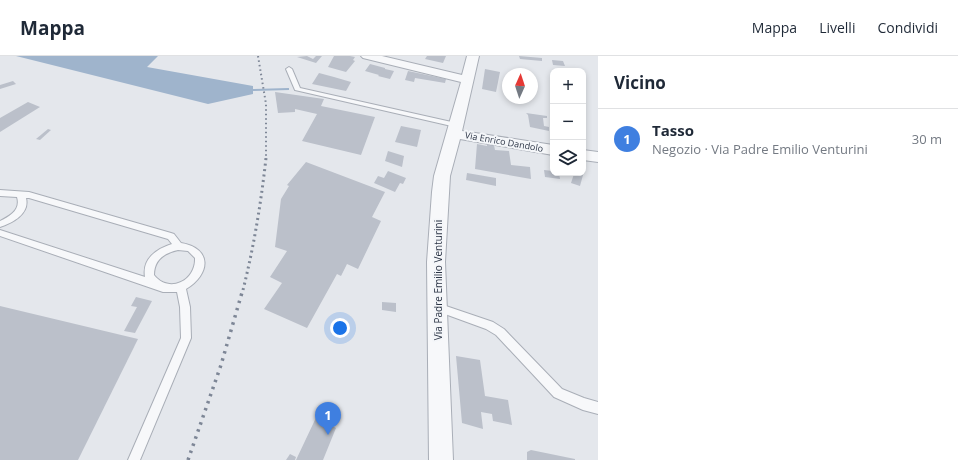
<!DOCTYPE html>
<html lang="it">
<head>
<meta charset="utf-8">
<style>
	:root { --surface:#fff; --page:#f2f2f3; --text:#1f2937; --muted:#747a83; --line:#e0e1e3; --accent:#d1495b }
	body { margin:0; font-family:"Open Sans",sans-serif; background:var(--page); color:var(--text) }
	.controls { position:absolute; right:12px; top:12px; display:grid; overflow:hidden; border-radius:8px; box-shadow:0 2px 6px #0003 }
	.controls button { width:36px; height:36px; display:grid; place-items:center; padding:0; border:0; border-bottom:1px solid var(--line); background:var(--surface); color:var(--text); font:20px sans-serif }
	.compass { position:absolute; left:502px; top:12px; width:36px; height:36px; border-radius:50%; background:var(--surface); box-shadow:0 2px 6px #0003; rotate:3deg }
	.you { position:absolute; left:340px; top:272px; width:14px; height:14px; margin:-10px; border:3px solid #fff; border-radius:50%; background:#1a73e8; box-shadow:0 0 0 6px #1a73e833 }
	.badge { display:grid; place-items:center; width:26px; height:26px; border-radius:50%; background:var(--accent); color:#fff; font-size:13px; font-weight:700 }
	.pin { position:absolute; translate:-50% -33px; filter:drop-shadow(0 1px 2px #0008) }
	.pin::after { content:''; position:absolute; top:21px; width:14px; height:12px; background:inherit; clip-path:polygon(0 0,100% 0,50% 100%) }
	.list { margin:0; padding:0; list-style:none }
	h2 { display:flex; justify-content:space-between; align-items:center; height:52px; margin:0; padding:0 16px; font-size:17px }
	h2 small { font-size:13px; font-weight:400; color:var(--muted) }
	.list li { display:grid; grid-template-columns:26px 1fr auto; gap:12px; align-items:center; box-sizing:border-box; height:60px; padding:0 16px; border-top:1px solid var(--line) }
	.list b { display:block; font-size:15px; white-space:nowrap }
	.list p { margin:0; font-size:13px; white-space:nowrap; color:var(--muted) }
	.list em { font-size:13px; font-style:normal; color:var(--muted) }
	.icon { flex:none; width:22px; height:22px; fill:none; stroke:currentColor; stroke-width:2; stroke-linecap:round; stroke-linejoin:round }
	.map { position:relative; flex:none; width:598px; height:404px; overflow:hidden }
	header { display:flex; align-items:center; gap:24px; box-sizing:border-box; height:56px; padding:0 20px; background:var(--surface); border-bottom:1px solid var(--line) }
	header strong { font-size:19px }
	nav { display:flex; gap:22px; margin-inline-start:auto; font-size:14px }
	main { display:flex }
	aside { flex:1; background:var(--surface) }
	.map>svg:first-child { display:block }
</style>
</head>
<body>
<header>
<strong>Mappa</strong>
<nav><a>Mappa</a><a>Livelli</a><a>Condividi</a></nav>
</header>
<main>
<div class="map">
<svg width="598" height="404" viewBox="0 0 598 404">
	<rect width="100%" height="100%" fill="#e4e7ec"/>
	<!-- water -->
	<path fill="#9fb4cc" d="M 158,0 L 147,11 L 253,30 L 253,38 L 208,48 L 16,0 Z"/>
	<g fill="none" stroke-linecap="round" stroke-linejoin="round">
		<!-- stream -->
		<path fill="#9fb4cc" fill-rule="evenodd" d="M 288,32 L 289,32 L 289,34 L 253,35 L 251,34 L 253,33 Z"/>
	</g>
	<!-- building -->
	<g fill="#bbc0ca">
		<path d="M 307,0 L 313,3 L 316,0 L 322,0 L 316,7 L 297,1 Z"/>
		<path d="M 334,0 L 350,0 L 355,1 L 353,4 L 355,5 L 346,16 L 328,11 Z"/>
		<path d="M 427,0 L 446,0 L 443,7 L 425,3 Z"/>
		<path d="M 519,0 L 542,2 L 542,5 L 520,3 Z"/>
		<path d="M 552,4 L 563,5 L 565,10 L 553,9 Z"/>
		<path d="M 370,8 L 385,12 L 385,13 L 394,15 L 390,23 L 378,20 L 379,19 L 365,15 Z"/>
		<path d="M 485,13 L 500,16 L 496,36 L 482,33 Z"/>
		<path d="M 408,15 L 446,23 L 445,27 L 415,22 L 414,26 L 405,24 Z"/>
		<path d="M 319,17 L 334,21 L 351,26 L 346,35 L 312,28 Z"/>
		<path d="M 13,25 L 16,28 L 0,33 L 0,29 Z"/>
		<path d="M 275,36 L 324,43 L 321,50 L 375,61 L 361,99 L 302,85 L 317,58 L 295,53 L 295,56 L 278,57 Z"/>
		<path d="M 28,46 L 40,51 L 0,76 L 0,62 Z"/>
		<path d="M 526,57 L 547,60 L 547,62 L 543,62 L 544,70 L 549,71 L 549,75 L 530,71 L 528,59 Z"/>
		<path d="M 401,70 L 421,74 L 417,91 L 395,86 Z"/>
		<path d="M 48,73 L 51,74 L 40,84 L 36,83 Z"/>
		<path d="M 477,88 L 487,90 L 487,88 L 494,89 L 495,94 L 509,95 L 511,109 L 530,111 L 531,123 L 475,113 Z"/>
		<path d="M 388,95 L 404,100 L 402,111 L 385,105 Z"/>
		<path d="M 306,106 L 385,136 L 372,161 L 381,165 L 358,213 L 347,208 L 341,220 L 337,218 L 307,272 L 264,253 L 282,227 L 270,221 L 287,195 L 275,191 L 281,143 L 289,130 L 287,129 Z"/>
		<path d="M 544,114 L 553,115 L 553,117 L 559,117 L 560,123 L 545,121 Z"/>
		<path d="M 388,115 L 406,122 L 403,128 L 400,127 L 395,136 L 374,127 L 378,120 L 384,122 Z"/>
		<path d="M 467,117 L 496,122 L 496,130 L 466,124 Z"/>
		<path d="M 574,118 L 583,119 L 580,130 L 571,127 Z"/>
		<path d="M 136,241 L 152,245 L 135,277 L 124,275 L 137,251 L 131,250 Z"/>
		<path d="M 382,246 L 396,247 L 396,256 L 382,254 Z"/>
		<path d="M 0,250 L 138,283 L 78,404 L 0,404 Z"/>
		<path d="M 456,300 L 480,304 L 485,340 L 508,344 L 512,369 L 493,365 L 492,358 L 481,356 L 483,373 L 462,367 Z"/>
		<path d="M 322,349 L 330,354 L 325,366 L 336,372 L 323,404 L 296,404 Z"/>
		<path d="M 531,394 L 575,403 L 575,404 L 527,404 L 527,396 Z"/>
		<path d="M 290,398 L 296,401 L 295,404 L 286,404 Z"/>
	</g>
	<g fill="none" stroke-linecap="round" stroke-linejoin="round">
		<!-- lane casing -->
		<g stroke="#a9aeb7" stroke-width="2">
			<g id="lane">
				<path d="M 289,11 L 292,13 L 300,32 L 456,67 L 459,69 L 456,71 L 295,34 L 286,13 Z"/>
				<path d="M 0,134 L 29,136 L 171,177 L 174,178 L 181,187 C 212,192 211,218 186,233 L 190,251 L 191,282 L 140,404 L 128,404 L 181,282 L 180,251 L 177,236 L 163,236 L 0,180 L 0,174 L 145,221 C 142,203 156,193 172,188 L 168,183 L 29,142 L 26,142 C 30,158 12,167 0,171 L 0,165 C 10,160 21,154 17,141 L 0,140 ZM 178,194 L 188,195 L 195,202 C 196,225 169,238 154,219 C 154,204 164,197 178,194 Z"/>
				<path d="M 437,247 L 493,266 L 504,273 L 562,333 L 584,342 L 598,346 L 598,358 L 583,354 L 554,341 L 496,279 L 486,273 L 434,254 L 432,251 L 434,248 Z"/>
			</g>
		</g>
		<!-- street casing -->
		<g stroke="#a9aeb7" stroke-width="2">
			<g id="street">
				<path d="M 361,0 L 382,0 L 462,19 L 467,0 L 479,0 L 462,75 L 553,89 L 553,99 L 460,83 L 450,120 L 445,206 L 453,404 L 429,404 L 427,206 L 432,136 L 434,120 L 461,26 L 363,2 Z"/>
				<path d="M 583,94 L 598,96 L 598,106 L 583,104 Z"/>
			</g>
		</g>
		<!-- lane -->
		<use href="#lane" fill="#f7f8fa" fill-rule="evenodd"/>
		<!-- street -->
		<use href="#street" fill="#f7f8fa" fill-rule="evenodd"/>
		<!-- rail-far2 -->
		<path stroke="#7d8696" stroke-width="2" stroke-dasharray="1.5 3" stroke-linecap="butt" d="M 258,0 L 266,48 L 266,103"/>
		<!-- rail-far1 -->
		<path stroke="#7d8696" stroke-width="3" stroke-dasharray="2 3.5" stroke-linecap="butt" d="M 243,234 C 254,190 261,147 266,102"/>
		<!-- rail -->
		<path stroke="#7d8696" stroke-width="3.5" stroke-dasharray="2.5 5" stroke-linecap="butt" d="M 188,404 L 221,309 L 243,233"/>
	</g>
	<g text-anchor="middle" stroke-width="4" stroke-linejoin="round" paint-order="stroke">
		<!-- far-street labels -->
		<g font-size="9" fill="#2b3445" stroke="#f4f6f9">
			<text transform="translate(504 86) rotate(10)" y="3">Via Enrico Dandolo</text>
		</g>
		<!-- street labels -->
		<g font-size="10" fill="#2b3445" stroke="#f4f6f9">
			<text transform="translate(438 224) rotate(-90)" y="4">Via Padre Emilio Venturini</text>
		</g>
	</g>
</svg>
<div class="controls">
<button>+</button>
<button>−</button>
<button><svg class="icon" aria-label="layers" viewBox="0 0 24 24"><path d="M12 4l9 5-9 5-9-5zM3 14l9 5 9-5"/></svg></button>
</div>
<svg class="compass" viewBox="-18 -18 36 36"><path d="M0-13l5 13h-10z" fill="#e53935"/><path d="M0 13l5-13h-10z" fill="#747a83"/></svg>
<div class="you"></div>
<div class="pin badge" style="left:328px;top:379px;background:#3f7fe0">1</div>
</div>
<aside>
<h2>Vicino<small></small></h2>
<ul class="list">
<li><span class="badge" style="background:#3f7fe0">1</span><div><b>Tasso</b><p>Negozio · Via Padre Emilio Venturini</p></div><em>30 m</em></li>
</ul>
</aside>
</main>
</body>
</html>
